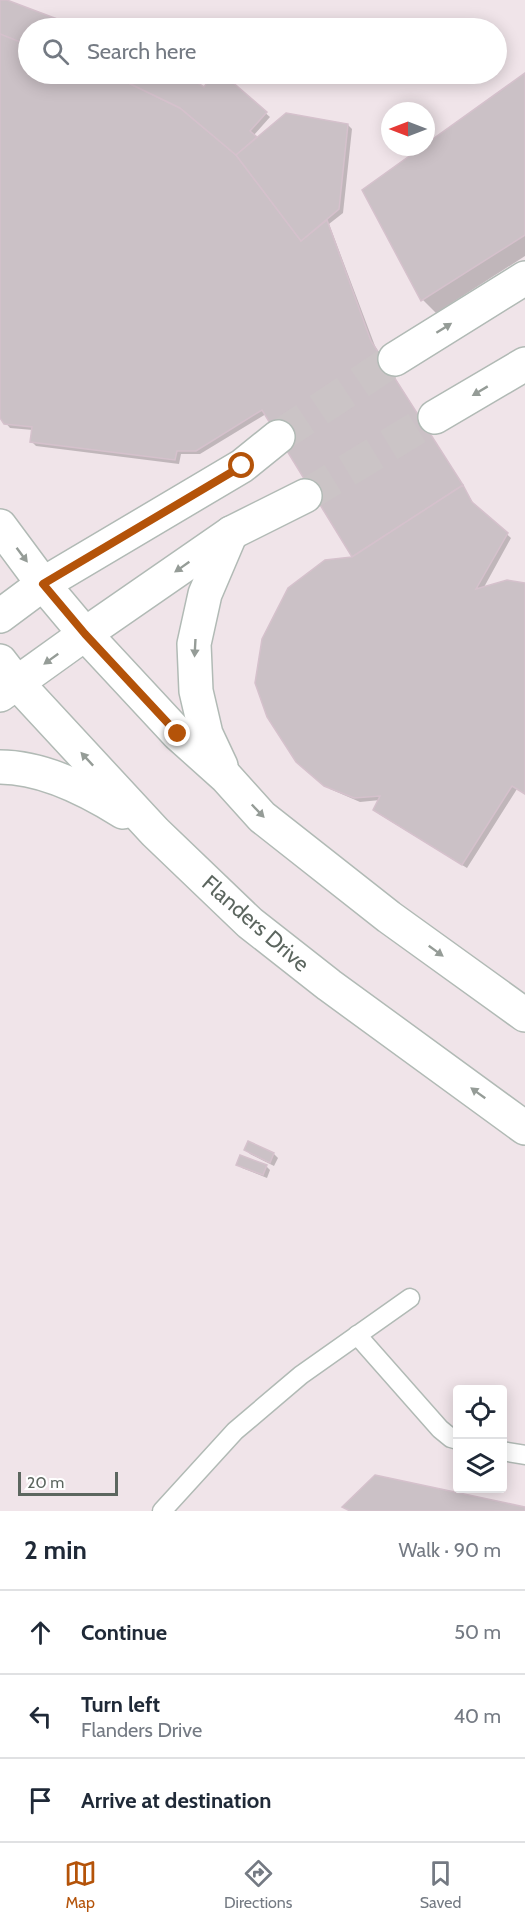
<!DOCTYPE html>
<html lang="en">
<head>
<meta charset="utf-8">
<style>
	:root { --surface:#fff; --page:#f6f6f7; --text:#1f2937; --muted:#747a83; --line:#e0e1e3; --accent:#b45309 }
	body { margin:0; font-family:Cabin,sans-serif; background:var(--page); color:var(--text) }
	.controls { position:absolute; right:18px; bottom:18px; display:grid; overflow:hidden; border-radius:6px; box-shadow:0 3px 15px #0003 }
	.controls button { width:54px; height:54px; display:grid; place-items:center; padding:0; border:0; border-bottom:2px solid var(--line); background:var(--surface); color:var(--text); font:30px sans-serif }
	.compass { position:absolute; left:381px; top:102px; width:54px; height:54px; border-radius:50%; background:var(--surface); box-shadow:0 3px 15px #0003; rotate:270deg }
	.scale { position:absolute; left:18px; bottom:15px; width:100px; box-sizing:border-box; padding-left:6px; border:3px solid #5c665f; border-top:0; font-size:16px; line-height:21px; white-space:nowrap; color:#5c665f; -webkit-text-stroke:4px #fff; paint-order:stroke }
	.stop { position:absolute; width:18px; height:18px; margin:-14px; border:4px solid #b45309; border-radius:50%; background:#fff }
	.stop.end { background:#b45309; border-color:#fff; box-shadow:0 2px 6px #0008 }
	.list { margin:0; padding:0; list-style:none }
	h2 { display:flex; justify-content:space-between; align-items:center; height:78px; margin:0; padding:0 24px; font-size:26px }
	h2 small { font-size:20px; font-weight:400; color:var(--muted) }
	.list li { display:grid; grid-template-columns:39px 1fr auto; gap:18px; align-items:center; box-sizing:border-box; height:84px; padding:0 24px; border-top:2px solid var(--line) }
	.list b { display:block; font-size:22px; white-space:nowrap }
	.list p { margin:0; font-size:20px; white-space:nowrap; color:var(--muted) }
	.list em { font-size:20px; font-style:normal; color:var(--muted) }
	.icon { flex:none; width:33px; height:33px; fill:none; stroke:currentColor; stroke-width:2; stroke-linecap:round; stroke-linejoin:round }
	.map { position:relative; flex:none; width:525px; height:1511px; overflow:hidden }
	.search { position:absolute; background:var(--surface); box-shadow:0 3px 15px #0003; left:18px; right:18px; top:18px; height:66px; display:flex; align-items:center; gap:15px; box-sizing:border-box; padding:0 21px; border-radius:33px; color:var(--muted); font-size:22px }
	.sheet { height:330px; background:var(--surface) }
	nav { display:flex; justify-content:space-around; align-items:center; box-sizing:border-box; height:84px; border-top:2px solid var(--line); background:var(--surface); font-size:16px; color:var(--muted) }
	nav a { display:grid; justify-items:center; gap:3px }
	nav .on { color:var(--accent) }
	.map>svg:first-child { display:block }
</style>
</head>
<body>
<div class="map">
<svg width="525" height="1511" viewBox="0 0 525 1511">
	<rect width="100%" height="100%" fill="#f0e4e9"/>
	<!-- shadow -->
	<g fill="#0003">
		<path d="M 0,0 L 80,28 L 28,28 L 28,74 L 180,74 L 204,89 L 215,74 L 221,74 L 270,117 L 253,136 L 257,139 L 348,125 L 352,129 L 343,213 L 329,224 L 375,346 L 475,506 L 511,538 L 483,589 L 525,584 L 525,794 L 517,789 L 467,868 L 379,814 L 375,810 L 380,800 L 360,802 L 330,789 L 302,766 L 354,558 L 266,414 L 200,454 L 181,454 L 179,464 L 36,446 L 32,442 L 33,430 L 10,428 L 0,416 Z"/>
		<path d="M 525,75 L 525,256 L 436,313 L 423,300 L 425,147 Z"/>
		<path d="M 246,1150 L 274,1154 L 278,1158 L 274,1166 L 250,1154 Z"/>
		<path d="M 238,1164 L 266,1166 L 270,1170 L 267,1178 L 242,1168 Z"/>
	</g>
	<!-- building -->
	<g fill="#cbc1c6" stroke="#d5c1cc" stroke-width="1.5">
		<path d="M 0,0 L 7,0 L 81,28 L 28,28 L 28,45 L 7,38 L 0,34 Z"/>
		<path d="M 0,34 L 28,45 L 28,74 L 110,74 L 180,108 L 236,155 L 301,241 L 327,220 L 371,341 L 463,485 L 352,557 L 262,410 L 196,451 L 177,451 L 175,460 L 30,442 L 32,427 L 4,424 L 0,418 Z"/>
		<path d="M 525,73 L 525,235 L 421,301 L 362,190 L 422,147 L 426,147 L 426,144 Z"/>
		<path d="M 110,74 L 184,74 L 204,87 L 213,74 L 223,74 L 267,112 L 250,131 L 257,137 L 236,155 L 180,108 Z"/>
		<path d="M 286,113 L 348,124 L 339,209 L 301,241 L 236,155 Z"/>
		<path d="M 463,485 L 472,502 L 508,533 L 476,589 L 507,580 L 525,583 L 525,794 L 512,786 L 462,865 L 373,810 L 380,796 L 354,798 L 324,786 L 296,762 L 267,717 L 255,683 L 262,639 L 288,588 L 325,560 L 352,557 Z"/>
		<path d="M 248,1141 L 274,1153 L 270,1163 L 244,1150 Z"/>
		<path d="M 240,1155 L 267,1165 L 263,1175 L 236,1165 Z"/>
		<path d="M 375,1475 L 525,1507 L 525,1511 L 350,1511 L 342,1507 Z"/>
	</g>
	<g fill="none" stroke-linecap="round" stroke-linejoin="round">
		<!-- minor-tunnel -->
		<g stroke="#cbc4c6" stroke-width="33" stroke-dasharray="33 16" stroke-linecap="butt">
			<path d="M 278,437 L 395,359"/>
			<path d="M 305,496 L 435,417"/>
		</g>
		<!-- service casing -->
		<g stroke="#b1bab5" stroke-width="21">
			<g id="service">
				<path d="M 357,1335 L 440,1429 L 451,1438 L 458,1440"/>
				<path d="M 502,1451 L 525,1455"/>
				<path d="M 162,1511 L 235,1431 L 301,1375 L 410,1298"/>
			</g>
		</g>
		<!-- minor casing -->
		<g stroke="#b1bab5" stroke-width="36">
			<g id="minor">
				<path d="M 395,359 L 525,278"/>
				<path d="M 435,417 L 525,364"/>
				<path d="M 0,526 L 43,584 L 242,466 L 278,437"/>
				<path d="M 85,634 L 231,533 L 305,496"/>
			</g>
		</g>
		<!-- tertiary casing -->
		<g stroke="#b1bab5" stroke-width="36">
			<g id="tertiary">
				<path d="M 0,616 L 43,584 L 85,634 L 178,734 L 226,777 L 262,817 L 389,917 L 525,1015"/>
				<path d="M 0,661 L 17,683 L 155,832 L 250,923 L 329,985 L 525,1128"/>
				<path d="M 0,695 L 85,634"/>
				<path d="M 221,766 L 206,734 L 196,691 L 194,644 L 205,594 L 231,533"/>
				<path d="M 0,767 C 43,767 88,790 123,812"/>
			</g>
		</g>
		<!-- service -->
		<use href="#service" stroke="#fff" stroke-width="18"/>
		<!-- minor -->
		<use href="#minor" stroke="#fff" stroke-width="33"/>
		<!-- tertiary -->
		<use href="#tertiary" stroke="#fff" stroke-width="33"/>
	</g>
	<!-- one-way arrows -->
	<defs><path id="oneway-solid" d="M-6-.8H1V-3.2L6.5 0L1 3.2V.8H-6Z" transform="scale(1.5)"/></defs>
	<g fill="#959c97">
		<use href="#oneway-solid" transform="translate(444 328) rotate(-32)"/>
		<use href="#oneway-solid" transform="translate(480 391) rotate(149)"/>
		<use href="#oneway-solid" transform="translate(22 555) rotate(53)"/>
		<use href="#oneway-solid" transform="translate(182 567) rotate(145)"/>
		<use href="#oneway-solid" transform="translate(195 648) rotate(93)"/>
		<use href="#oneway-solid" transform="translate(51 659) rotate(144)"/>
		<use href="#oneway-solid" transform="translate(87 759) rotate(-133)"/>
		<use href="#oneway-solid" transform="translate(258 811) rotate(46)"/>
		<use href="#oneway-solid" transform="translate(436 951) rotate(36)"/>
		<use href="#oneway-solid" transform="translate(478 1093) rotate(-144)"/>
	</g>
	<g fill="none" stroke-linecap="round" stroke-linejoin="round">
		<!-- route -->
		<path stroke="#b45309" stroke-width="8" d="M 178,734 L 85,634 L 43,584 L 242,466"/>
	</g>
	<g text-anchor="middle" stroke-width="4.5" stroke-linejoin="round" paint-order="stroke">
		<!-- street labels -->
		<g font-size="22" fill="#5c665f" stroke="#fff">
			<text transform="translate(256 923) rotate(41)" y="8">Flanders Drive</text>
		</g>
	</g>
</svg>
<div class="controls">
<button><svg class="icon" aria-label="locate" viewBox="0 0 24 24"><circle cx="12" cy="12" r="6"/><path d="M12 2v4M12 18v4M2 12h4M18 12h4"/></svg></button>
<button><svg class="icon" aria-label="layers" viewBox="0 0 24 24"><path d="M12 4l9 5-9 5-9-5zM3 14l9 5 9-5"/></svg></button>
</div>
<svg class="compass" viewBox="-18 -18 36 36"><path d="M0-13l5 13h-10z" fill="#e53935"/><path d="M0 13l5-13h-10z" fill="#747a83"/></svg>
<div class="scale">20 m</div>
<div class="stop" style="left:242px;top:466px"></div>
<div class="stop end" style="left:178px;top:734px"></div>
<div class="search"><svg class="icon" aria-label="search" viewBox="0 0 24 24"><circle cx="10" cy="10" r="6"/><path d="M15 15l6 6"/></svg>Search here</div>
</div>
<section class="sheet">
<h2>2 min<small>Walk · 90 m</small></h2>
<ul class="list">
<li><svg class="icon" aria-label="ahead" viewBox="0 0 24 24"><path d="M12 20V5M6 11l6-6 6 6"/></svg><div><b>Continue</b></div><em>50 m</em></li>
<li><svg class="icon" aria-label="left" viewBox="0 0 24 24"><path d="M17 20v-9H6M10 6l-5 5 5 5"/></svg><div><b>Turn left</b><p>Flanders Drive</p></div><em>40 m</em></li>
<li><svg class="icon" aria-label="arrive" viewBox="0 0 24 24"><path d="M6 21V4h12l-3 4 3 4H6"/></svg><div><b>Arrive at destination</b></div></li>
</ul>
</section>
<nav>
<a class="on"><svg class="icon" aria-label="map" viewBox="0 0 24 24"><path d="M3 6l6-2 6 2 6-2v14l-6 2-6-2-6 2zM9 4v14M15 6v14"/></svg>Map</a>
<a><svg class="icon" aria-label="directions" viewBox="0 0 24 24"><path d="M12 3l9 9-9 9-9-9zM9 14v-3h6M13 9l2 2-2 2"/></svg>Directions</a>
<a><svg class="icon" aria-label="saved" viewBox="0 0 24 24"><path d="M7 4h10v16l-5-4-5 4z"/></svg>Saved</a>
</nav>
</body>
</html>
